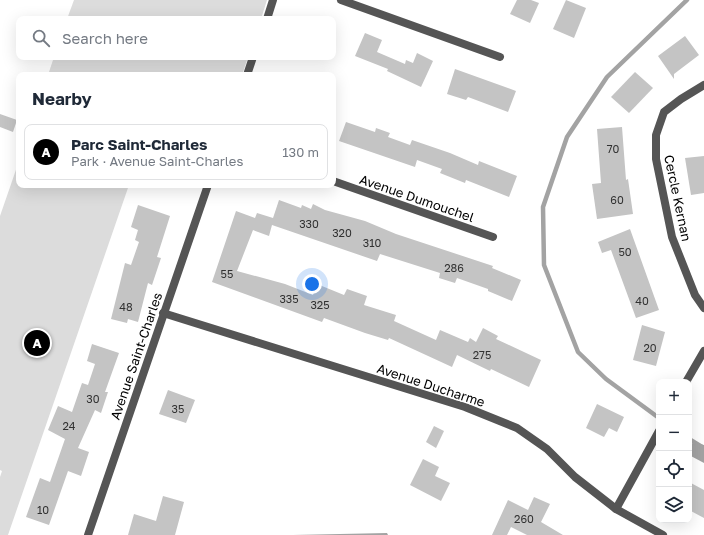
<!DOCTYPE html>
<html lang="en">
<head>
<meta charset="utf-8">
<style>
	:root { --surface:#fff; --page:#f2f2f3; --text:#1f2937; --muted:#747a83; --line:#e0e1e3; --accent:#000 }
	body { margin:0; font-family:"Golos Text",sans-serif; background:var(--page); color:var(--text) }
	.controls { position:absolute; right:12px; bottom:12px; display:grid; overflow:hidden; border-radius:8px; box-shadow:0 4px 16px #0002 }
	.controls button { width:36px; height:36px; display:grid; place-items:center; padding:0; border:0; border-bottom:1px solid var(--line); background:var(--surface); color:var(--text); font:20px sans-serif }
	.you { position:absolute; left:312px; top:284px; width:14px; height:14px; margin:-10px; border:3px solid #fff; border-radius:50%; background:#1a73e8; box-shadow:0 0 0 6px #1a73e833 }
	.badge { display:grid; place-items:center; width:26px; height:26px; border-radius:50%; background:var(--accent); color:#fff; font-size:13px; font-weight:700 }
	.pin { position:absolute; translate:-50% -50%; border:2px solid #fff; box-shadow:0 1px 4px #0006 }
	.list { margin:0; padding:0; list-style:none }
	h2 { display:flex; justify-content:space-between; align-items:center; height:52px; margin:0; padding:0 16px; font-size:17px }
	h2 small { font-size:13px; font-weight:400; color:var(--muted) }
	.list li { display:grid; grid-template-columns:26px 1fr auto; gap:12px; align-items:center; box-sizing:border-box; height:56px; margin:0 8px 8px; padding:0 8px; border:1px solid var(--line); border-radius:8px }
	.list b { display:block; font-size:15px; white-space:nowrap }
	.list p { margin:0; font-size:13px; white-space:nowrap; color:var(--muted) }
	.list em { font-size:13px; font-style:normal; color:var(--muted) }
	.icon { flex:none; width:22px; height:22px; fill:none; stroke:currentColor; stroke-width:2; stroke-linecap:round; stroke-linejoin:round }
	.map { position:relative; flex:none; width:704px; height:535px; overflow:hidden }
	.search { position:absolute; background:var(--surface); box-shadow:0 4px 16px #0002; left:16px; top:16px; width:320px; height:44px; display:flex; align-items:center; gap:10px; box-sizing:border-box; padding:0 14px; border-radius:8px; color:var(--muted); font-size:15px }
	.panel { position:absolute; background:var(--surface); box-shadow:0 4px 16px #0002; left:16px; top:72px; width:320px; height:116px; border-radius:8px }
	.map>svg:first-child { display:block }
</style>
</head>
<body>
<div class="map">
<svg width="704" height="535" viewBox="0 0 704 535">
	<rect width="100%" height="100%" fill="#fff"/>
	<!-- green -->
	<g fill="#dcdcdc">
		<path d="M 74,0 L 267,0 L 261,19 L 67,19 Z"/>
		<path d="M 54,57 L 248,57 L 242,75 L 48,75 Z"/>
		<path d="M 19,161 L 19,185 L 129,185 L 8,535 L 0,535 L 0,477 L 2,471 L 0,470 L 0,216 Z"/>
	</g>
	<!-- water -->
	<g fill="#a3a3a3">
		<path d="M 695,443 L 704,445 L 704,463 L 689,455 L 689,444 Z"/>
		<path d="M 387,533 L 388,535 L 293,535 Z"/>
	</g>
	<g fill="none" stroke-linecap="round" stroke-linejoin="round">
		<!-- stream -->
		<g stroke="#a3a3a3" stroke-width="4.5">
			<path d="M 659,418 L 606,379 L 578,352 L 544,265 L 543,207 L 567,137 L 607,77 L 687,0"/>
			<path d="M 689,439 L 704,448"/>
		</g>
	</g>
	<!-- building -->
	<g fill="#c4c4c4">
		<path d="M 517,0 L 531,0 L 539,3 L 530,23 L 510,14 Z"/>
		<path d="M 566,0 L 586,8 L 574,38 L 553,29 Z"/>
		<path d="M 365,33 L 382,40 L 377,52 L 405,64 L 406,60 L 413,63 L 417,53 L 433,61 L 421,87 L 387,71 L 388,69 L 355,56 Z"/>
		<path d="M 685,36 L 699,55 L 674,74 L 674,79 L 658,56 Z"/>
		<path d="M 455,69 L 516,91 L 508,112 L 468,97 L 466,100 L 447,94 Z"/>
		<path d="M 635,72 L 653,88 L 629,113 L 611,97 Z"/>
		<path d="M 0,114 L 17,120 L 13,132 L 0,127 Z"/>
		<path d="M 346,122 L 375,132 L 376,128 L 390,133 L 388,137 L 410,145 L 412,140 L 450,153 L 478,165 L 479,161 L 517,176 L 509,197 L 466,180 L 465,183 L 440,173 L 442,169 L 417,160 L 415,167 L 339,141 Z"/>
		<path d="M 622,127 L 626,180 L 628,179 L 633,214 L 597,219 L 592,184 L 601,183 L 597,129 Z"/>
		<path d="M 704,156 L 704,193 L 691,195 L 685,158 Z"/>
		<path d="M 279,200 L 301,208 L 302,205 L 311,209 L 313,204 L 325,210 L 365,221 L 396,234 L 493,266 L 492,268 L 521,280 L 512,301 L 488,291 L 488,289 L 457,278 L 455,283 L 439,278 L 440,273 L 380,254 L 377,261 L 272,225 L 269,236 L 253,230 L 237,271 L 285,284 L 313,295 L 317,284 L 344,295 L 347,289 L 367,296 L 364,305 L 396,315 L 394,321 L 436,340 L 440,330 L 468,342 L 470,338 L 476,342 L 483,328 L 498,336 L 496,339 L 541,360 L 529,387 L 491,369 L 490,371 L 457,355 L 452,367 L 389,338 L 388,340 L 365,333 L 324,318 L 322,322 L 212,282 L 236,211 L 255,218 L 257,213 L 273,218 Z"/>
		<path d="M 138,205 L 170,216 L 157,257 L 161,258 L 152,285 L 148,283 L 138,322 L 128,319 L 127,323 L 111,319 L 125,263 L 131,265 L 139,242 L 135,240 L 138,230 L 131,227 Z"/>
		<path d="M 630,229 L 659,310 L 636,318 L 611,250 L 602,253 L 598,242 Z"/>
		<path d="M 642,325 L 665,332 L 656,366 L 633,360 Z"/>
		<path d="M 92,344 L 119,353 L 105,392 L 108,392 L 101,413 L 95,410 L 78,448 L 89,452 L 81,476 L 68,471 L 49,525 L 26,517 L 40,478 L 50,482 L 65,439 L 48,430 L 58,406 L 72,412 L 82,383 L 88,385 L 95,364 L 87,361 Z"/>
		<path d="M 168,390 L 195,400 L 186,423 L 159,414 Z"/>
		<path d="M 597,404 L 624,417 L 617,432 L 609,428 L 604,437 L 586,428 Z"/>
		<path d="M 434,426 L 444,431 L 436,448 L 426,442 Z"/>
		<path d="M 423,459 L 439,467 L 435,476 L 450,483 L 441,501 L 410,485 Z"/>
		<path d="M 689,482 L 704,490 L 704,518 L 689,510 Z"/>
		<path d="M 163,496 L 184,502 L 175,535 L 128,535 L 134,514 L 156,521 Z"/>
		<path d="M 534,497 L 550,504 L 541,522 L 563,535 L 527,535 L 511,527 L 507,535 L 492,535 L 508,500 L 528,510 Z"/>
	</g>
	<g fill="none" stroke-linecap="round" stroke-linejoin="round">
		<!-- minor -->
		<g stroke="#555" stroke-width="8">
			<path d="M 341,0 L 500,57"/>
			<path d="M 267,19 L 273,0"/>
			<path d="M 247,75 L 253,57"/>
			<path d="M 704,85 L 681,99 L 664,112 L 656,135 L 656,159 L 672,237 L 695,295 L 704,308"/>
			<path d="M 333,181 L 493,237"/>
			<path d="M 163,313 L 465,407 L 517,428 L 547,449 L 575,477 L 616,509 L 663,535"/>
			<path d="M 686,382 L 704,351"/>
			<path d="M 616,509 L 659,431"/>
			<path d="M 88,535 L 208,185"/>
		</g>
	</g>
	<g text-anchor="middle" stroke-width="3" stroke-linejoin="round" paint-order="stroke">
		<!-- number labels -->
		<g font-size="11" fill="#313131">
			<text x="613" y="153">70</text>
			<text x="617" y="204">60</text>
			<text x="309" y="228">330</text>
			<text x="342" y="237">320</text>
			<text x="372" y="247">310</text>
			<text x="625" y="256">50</text>
			<text x="454" y="272">286</text>
			<text x="227" y="278">55</text>
			<text x="289" y="303">335</text>
			<text x="642" y="305">40</text>
			<text x="320" y="309">325</text>
			<text x="126" y="311">48</text>
			<text x="650" y="352">20</text>
			<text x="482" y="359">275</text>
			<text x="93" y="403">30</text>
			<text x="178" y="413">35</text>
			<text x="69" y="430">24</text>
			<text x="43" y="514">10</text>
			<text x="524" y="523">260</text>
		</g>
		<!-- street labels -->
		<g font-size="13" fill="#000" stroke="#fff">
			<text transform="translate(417 198) rotate(19)" y="5">Avenue Dumouchel</text>
			<text transform="translate(678 198) rotate(78)" y="5">Cercle Kernan</text>
			<text transform="translate(136 356) rotate(-71)" y="5">Avenue Saint-Charles</text>
			<text transform="translate(431 385) rotate(18)" y="5">Avenue Ducharme</text>
		</g>
	</g>
</svg>
<div class="controls">
<button>+</button>
<button>−</button>
<button><svg class="icon" aria-label="locate" viewBox="0 0 24 24"><circle cx="12" cy="12" r="6"/><path d="M12 2v4M12 18v4M2 12h4M18 12h4"/></svg></button>
<button><svg class="icon" aria-label="layers" viewBox="0 0 24 24"><path d="M12 4l9 5-9 5-9-5zM3 14l9 5 9-5"/></svg></button>
</div>
<div class="you"></div>
<div class="pin badge" style="left:37px;top:343px">A</div>
<div class="search"><svg class="icon" aria-label="search" viewBox="0 0 24 24"><circle cx="10" cy="10" r="6"/><path d="M15 15l6 6"/></svg>Search here</div>
<section class="panel">
<h2>Nearby<small></small></h2>
<ul class="list">
<li><span class="badge">A</span><div><b>Parc Saint-Charles</b><p>Park · Avenue Saint-Charles</p></div><em>130 m</em></li>
</ul>
</section>
</div>
</body>
</html>
